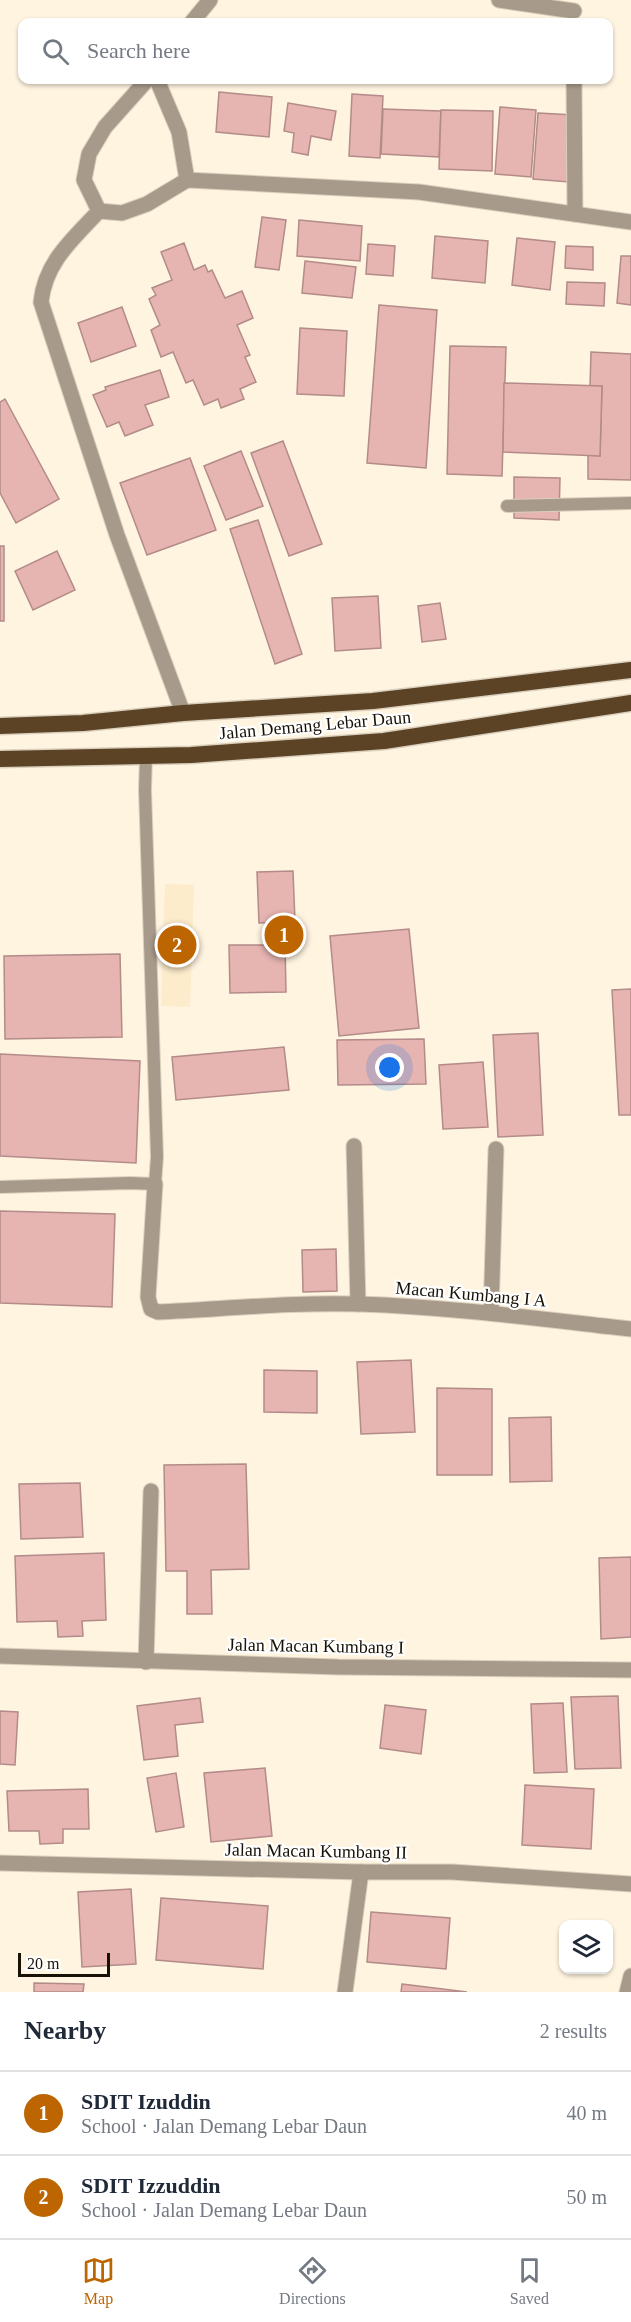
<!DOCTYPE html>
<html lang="en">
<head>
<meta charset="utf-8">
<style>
	:root { --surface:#fff; --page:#f2f2f3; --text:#1f2937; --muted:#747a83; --line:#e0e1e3; --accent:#bd6500 }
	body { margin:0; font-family:"Times New Roman",serif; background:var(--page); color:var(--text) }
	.controls { position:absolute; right:18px; bottom:18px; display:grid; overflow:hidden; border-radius:12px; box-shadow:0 2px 4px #0004 }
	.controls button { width:54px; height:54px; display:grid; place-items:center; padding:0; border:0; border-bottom:2px solid var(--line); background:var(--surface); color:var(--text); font:30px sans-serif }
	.scale { position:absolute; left:18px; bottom:15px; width:92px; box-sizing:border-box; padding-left:6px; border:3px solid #181206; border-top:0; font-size:16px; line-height:21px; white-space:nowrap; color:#181206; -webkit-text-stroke:4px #fff; paint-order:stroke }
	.you { position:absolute; left:390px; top:1068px; width:21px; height:21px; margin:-15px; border:4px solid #fff; border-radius:50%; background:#1a73e8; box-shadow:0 0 0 9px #1a73e833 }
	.badge { display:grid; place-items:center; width:39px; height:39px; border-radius:50%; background:var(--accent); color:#fff; font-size:20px; font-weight:700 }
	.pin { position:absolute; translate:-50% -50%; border:3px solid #fff; box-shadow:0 2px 6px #0006 }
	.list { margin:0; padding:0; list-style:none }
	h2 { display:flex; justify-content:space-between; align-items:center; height:78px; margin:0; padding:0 24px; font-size:26px }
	h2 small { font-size:20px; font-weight:400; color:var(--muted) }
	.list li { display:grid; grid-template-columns:39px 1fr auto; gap:18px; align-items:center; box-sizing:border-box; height:84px; padding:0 24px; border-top:2px solid var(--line) }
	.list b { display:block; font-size:22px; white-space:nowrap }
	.list p { margin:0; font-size:20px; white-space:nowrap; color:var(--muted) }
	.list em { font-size:20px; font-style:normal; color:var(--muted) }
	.icon { flex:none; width:33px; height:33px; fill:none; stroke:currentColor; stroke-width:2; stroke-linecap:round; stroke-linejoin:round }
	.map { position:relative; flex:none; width:631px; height:1992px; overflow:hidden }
	.search { position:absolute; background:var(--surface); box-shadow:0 2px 4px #0004; left:18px; right:18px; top:18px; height:66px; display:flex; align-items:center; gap:15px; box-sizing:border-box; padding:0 21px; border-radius:12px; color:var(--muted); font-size:22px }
	.sheet { height:246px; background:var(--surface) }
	nav { display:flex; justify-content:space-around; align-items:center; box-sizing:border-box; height:84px; border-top:2px solid var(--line); background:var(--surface); font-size:16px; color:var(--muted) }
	nav a { display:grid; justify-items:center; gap:3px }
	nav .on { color:var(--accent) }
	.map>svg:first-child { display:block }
</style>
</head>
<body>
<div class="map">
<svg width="631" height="1992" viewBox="0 0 631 1992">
	<rect width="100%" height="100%" fill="#fff4e0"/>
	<!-- built -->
	<path fill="#fdeccb" d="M 165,884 L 194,885 L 190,1007 L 161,1006 Z"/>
	<!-- building -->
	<g fill="#e6b4b1" stroke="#b38b89" stroke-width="1.5">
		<path d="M 219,92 L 272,97 L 269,137 L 216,132 Z"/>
		<path d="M 352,94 L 383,96 L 380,158 L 349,156 Z"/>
		<path d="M 288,103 L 336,111 L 331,140 L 311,136 L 308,155 L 292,152 L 294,133 L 284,131 Z"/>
		<path d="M 500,107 L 536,110 L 531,177 L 495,174 Z"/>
		<path d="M 383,109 L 441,111 L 439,157 L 381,154 Z"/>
		<path d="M 441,110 L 493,111 L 492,171 L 439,169 Z"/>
		<path d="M 538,113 L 574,115 L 569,182 L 533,179 Z"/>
		<path d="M 262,217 L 286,220 L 279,270 L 255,267 Z"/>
		<path d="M 299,220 L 362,226 L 360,261 L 297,256 Z"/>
		<path d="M 435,236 L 488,241 L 485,283 L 432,278 Z"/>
		<path d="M 517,238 L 555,242 L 550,290 L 512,285 Z"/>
		<path d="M 184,243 L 194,270 L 205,265 L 208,272 L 212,270 L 225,298 L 242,291 L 253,318 L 237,325 L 250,355 L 245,357 L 256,382 L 240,389 L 244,399 L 221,408 L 218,399 L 204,405 L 193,380 L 186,383 L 173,352 L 161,357 L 151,330 L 160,325 L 149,299 L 156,295 L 152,288 L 172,280 L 161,252 Z"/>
		<path d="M 368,244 L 395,246 L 393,276 L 366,274 Z"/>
		<path d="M 566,246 L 593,247 L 593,270 L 565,268 Z"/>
		<path d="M 621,256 L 631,256 L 631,305 L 617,303 Z"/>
		<path d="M 305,261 L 356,267 L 352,298 L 302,293 Z"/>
		<path d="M 567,282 L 605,283 L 604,306 L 566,304 Z"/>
		<path d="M 379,305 L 437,310 L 426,468 L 367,463 Z"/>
		<path d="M 122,307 L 136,346 L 91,362 L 78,323 Z"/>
		<path d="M 300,328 L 347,331 L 344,396 L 297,394 Z"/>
		<path d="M 450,346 L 506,347 L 502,476 L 447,474 Z"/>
		<path d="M 591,352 L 631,354 L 631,480 L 588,479 L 588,455 L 600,456 L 602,386 L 590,386 Z"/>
		<path d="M 160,370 L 169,397 L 145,405 L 153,425 L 125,436 L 119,422 L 107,427 L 93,395 L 106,390 L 105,387 Z"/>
		<path d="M 504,383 L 602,386 L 600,456 L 503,452 Z"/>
		<path d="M 5,399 L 59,499 L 16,523 L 0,493 L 0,402 Z"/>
		<path d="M 283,441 L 322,544 L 289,556 L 251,453 Z"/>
		<path d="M 241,451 L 263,506 L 226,520 L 204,466 Z"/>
		<path d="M 190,458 L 216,530 L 147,555 L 120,483 Z"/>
		<path d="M 514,477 L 560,478 L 559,520 L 514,518 Z"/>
		<path d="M 258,520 L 302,654 L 275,664 L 230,529 Z"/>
		<rect x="0" y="546" width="4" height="75"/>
		<path d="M 57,551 L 75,590 L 33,610 L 15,571 Z"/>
		<path d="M 378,596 L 381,648 L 335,651 L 332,598 Z"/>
		<path d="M 440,603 L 446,639 L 422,642 L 418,606 Z"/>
		<path d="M 293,871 L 295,922 L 259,923 L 257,872 Z"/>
		<path d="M 409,929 L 419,1028 L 339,1036 L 330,936 Z"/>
		<path d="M 229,945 L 285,945 L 286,992 L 230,993 Z"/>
		<path d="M 120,954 L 122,1037 L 5,1039 L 4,956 Z"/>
		<path d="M 631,989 L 631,1115 L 619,1115 L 612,990 Z"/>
		<path d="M 538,1033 L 543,1135 L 498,1137 L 493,1035 Z"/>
		<path d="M 424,1039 L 426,1084 L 338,1085 L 337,1040 Z"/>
		<path d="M 284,1047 L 289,1090 L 176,1100 L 172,1057 Z"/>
		<path d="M 0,1054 L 140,1061 L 136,1163 L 0,1156 Z"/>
		<path d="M 483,1062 L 488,1127 L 443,1129 L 439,1065 Z"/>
		<path d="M 0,1211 L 115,1214 L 112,1307 L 0,1303 Z"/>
		<path d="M 336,1249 L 337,1291 L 303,1292 L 302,1250 Z"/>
		<path d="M 411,1360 L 415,1432 L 361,1434 L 357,1362 Z"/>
		<path d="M 264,1370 L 317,1371 L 317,1413 L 264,1412 Z"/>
		<path d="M 437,1388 L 492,1389 L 492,1475 L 437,1475 Z"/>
		<path d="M 551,1417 L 552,1481 L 510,1482 L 509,1418 Z"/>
		<path d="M 246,1464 L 249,1569 L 211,1570 L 212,1614 L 187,1614 L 187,1571 L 166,1571 L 164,1465 Z"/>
		<path d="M 80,1483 L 83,1537 L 21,1539 L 19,1484 Z"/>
		<path d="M 104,1553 L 106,1620 L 82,1621 L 83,1636 L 58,1637 L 57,1621 L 17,1622 L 15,1556 Z"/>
		<path d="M 631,1557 L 631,1637 L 601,1639 L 599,1558 Z"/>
		<path d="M 618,1696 L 621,1768 L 575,1769 L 571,1697 Z"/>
		<path d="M 200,1698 L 203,1722 L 175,1725 L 178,1756 L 144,1760 L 137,1706 Z"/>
		<path d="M 563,1703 L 567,1772 L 534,1773 L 531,1704 Z"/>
		<path d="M 385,1705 L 426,1710 L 421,1754 L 380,1748 Z"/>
		<path d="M 0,1711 L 18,1712 L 15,1765 L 0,1764 Z"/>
		<path d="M 265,1768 L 272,1836 L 211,1842 L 204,1773 Z"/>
		<path d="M 176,1773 L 184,1827 L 156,1832 L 147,1778 Z"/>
		<path d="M 525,1785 L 594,1789 L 591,1849 L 522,1845 Z"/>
		<path d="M 88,1789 L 89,1829 L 63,1829 L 63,1843 L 40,1844 L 39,1831 L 9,1831 L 7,1791 Z"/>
		<path d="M 131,1889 L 136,1964 L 82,1967 L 78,1892 Z"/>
		<path d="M 161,1898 L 268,1906 L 263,1969 L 156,1960 Z"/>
		<path d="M 371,1912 L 450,1918 L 446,1969 L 367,1962 Z"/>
		<path d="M 34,1983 L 84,1984 L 83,1992 L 34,1992 Z"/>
		<path d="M 402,1984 L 467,1992 L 401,1992 Z"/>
	</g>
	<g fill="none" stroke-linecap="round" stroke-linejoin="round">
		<!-- service casing -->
		<g stroke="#dad0bd" stroke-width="14">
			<g id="service">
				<path d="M 507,506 L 631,503"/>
				<path d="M 0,1187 L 130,1183 L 155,1184 L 157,1157 L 145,790 L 146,756"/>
			</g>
		</g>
		<!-- minor casing -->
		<g stroke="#dad0bd" stroke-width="17">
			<g id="minor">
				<path d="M 499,0 L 574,11"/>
				<path d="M 192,22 L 210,0"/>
				<path d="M 147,80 L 105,127 L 89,154 L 84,180 L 99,211 C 73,239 45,262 41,302 L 117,535 L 183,713"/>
				<path d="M 157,80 L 179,132 L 187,180"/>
				<path d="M 574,80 L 575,214"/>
				<path d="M 99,211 L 122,213 L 147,204 L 187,180 L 419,192 L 631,222"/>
				<path d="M 354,1146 L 358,1304"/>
				<path d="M 155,1184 L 148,1297 L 151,1309 L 158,1312 C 225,1309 292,1302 359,1304 C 450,1307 541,1319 631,1329"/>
				<path d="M 491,1313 L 496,1149"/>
				<path d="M 0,1656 L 338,1667 L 631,1670"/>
				<path d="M 146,1662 L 151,1491"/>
				<path d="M 0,1863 L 361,1872 L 452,1872 L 631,1884"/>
				<path d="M 345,1992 L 361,1872"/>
				<path d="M 627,1992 L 631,1976"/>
			</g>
		</g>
		<!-- trunk casing -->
		<g stroke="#dad0bd" stroke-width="19">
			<g id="trunk">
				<path d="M 0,726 L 83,723 L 183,713 L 373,701 L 631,670"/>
				<path d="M 0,759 L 191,755 L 384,741 L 631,703"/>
			</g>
		</g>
		<!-- service -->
		<use href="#service" stroke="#a89a8b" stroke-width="12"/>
		<!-- minor -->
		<use href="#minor" stroke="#a89a8b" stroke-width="15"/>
		<!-- trunk -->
		<use href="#trunk" stroke="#5c4326" stroke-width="16"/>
	</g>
	<g text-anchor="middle" stroke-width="4.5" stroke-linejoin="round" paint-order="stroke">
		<!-- street labels -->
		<g font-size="18" fill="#181206" stroke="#fff">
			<text transform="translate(315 725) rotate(-5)" y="6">Jalan Demang Lebar Daun</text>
			<text transform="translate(471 1294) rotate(5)" y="6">Macan Kumbang I A</text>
			<text transform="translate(316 1646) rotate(1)" y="6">Jalan Macan Kumbang I</text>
			<text transform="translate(316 1851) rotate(1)" y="6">Jalan Macan Kumbang II</text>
		</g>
	</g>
</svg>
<div class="controls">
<button><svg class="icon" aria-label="layers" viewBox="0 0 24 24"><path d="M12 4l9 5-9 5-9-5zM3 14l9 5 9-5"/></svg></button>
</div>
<div class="scale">20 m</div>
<div class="you"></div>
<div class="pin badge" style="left:284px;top:935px">1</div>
<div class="pin badge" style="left:177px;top:945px">2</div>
<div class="search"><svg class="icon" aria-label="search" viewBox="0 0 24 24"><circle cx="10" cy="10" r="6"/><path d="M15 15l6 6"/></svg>Search here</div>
</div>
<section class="sheet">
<h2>Nearby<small>2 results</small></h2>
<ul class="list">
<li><span class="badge">1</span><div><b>SDIT Izuddin</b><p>School · Jalan Demang Lebar Daun</p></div><em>40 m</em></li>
<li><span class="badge">2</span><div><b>SDIT Izzuddin</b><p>School · Jalan Demang Lebar Daun</p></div><em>50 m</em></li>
</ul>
</section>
<nav>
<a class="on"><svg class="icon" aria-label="map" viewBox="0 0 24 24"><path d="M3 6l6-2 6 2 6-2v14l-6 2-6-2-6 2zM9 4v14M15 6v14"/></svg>Map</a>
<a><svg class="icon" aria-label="directions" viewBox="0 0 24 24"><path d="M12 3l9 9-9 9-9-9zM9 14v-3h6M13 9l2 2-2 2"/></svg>Directions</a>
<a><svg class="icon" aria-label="saved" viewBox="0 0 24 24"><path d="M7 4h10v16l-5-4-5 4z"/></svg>Saved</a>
</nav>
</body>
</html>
